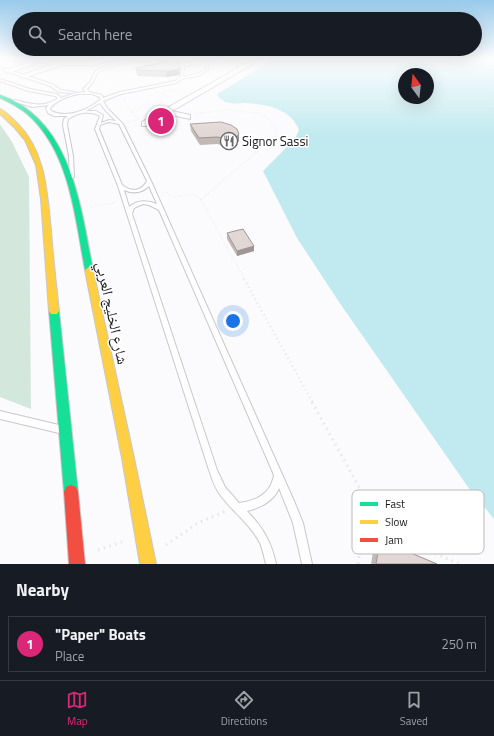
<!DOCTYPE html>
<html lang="en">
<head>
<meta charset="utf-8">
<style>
	:root { --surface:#171b24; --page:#20242c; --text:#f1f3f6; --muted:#9ea1a6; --line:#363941; --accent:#db2777 }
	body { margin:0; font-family:"Titillium Web","Noto Naskh Arabic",sans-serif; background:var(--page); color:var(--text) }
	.compass { position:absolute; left:398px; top:68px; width:36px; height:36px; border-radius:50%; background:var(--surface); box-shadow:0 4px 16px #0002; rotate:345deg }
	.you { position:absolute; left:233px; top:321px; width:14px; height:14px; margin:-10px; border:3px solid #fff; border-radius:50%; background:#1a73e8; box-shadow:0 0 0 6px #1a73e833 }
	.badge { display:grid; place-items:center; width:26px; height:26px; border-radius:50%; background:var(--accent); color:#fff; font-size:13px; font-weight:700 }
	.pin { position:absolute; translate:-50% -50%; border:2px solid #fff; box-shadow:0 1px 4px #0006 }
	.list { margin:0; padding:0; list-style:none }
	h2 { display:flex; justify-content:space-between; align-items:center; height:52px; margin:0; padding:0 16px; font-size:17px }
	h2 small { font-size:13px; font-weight:400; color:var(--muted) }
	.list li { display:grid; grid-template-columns:26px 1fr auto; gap:12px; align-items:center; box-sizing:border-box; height:56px; margin:0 8px 8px; padding:0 8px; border:1px solid var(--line); border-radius:0px }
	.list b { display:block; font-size:15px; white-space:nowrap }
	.list p { margin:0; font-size:13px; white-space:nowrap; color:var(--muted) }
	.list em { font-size:13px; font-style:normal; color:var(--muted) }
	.icon { flex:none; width:22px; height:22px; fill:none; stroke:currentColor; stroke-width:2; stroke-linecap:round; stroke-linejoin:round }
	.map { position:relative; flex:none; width:494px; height:564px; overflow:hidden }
	.search { position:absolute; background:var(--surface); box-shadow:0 4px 16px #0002; left:12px; right:12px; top:12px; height:44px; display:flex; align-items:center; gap:10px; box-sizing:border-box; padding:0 14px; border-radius:22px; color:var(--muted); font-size:15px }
	.sheet { height:116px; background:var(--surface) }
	nav { display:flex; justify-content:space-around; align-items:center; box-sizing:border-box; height:56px; border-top:1px solid var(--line); background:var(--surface); font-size:11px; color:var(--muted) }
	nav a { display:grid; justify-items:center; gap:2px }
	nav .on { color:var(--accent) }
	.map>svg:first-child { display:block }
</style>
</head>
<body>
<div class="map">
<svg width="494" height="564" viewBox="0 0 494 564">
	<rect width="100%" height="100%" fill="#fbfafc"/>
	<!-- green -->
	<path fill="#d3e7dd" d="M 0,124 L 12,142 L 29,177 L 31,409 L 0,397 Z"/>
	<!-- water -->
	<path fill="#c0eaef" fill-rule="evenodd" d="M 276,58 L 494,58 L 494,519 L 468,487 L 339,302 L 297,238 L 263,171 L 295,139 L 299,130 C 291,108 265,104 244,103 C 239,103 234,104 229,103 C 224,102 220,99 217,94 ZM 404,74 L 428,74 L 428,98 L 404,98 Z"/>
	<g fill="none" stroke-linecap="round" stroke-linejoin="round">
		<!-- lane casing -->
		<g stroke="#c9c7cc" stroke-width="2">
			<g id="lane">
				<path d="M 142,58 C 155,58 171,56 183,65 L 189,63 L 189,62 L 171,58 L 174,58 L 192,60 L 191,65 L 184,67 L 183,77 L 199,73 L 207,69 L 205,62 L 196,59 L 196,58 L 198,58 L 207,62 L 209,69 L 201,75 L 182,79 L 176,83 L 121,94 L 103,101 L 107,108 L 123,124 L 151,181 L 294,501 L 303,523 L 312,564 L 302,564 L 293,523 L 279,488 C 274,501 260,508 247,511 C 263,528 271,541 276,564 L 266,564 C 264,557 263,550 260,543 C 250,523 231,511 219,493 C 214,486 212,478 209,470 L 118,186 L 95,129 L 100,116 C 90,110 77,113 68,119 L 67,125 L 73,156 L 74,177 L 72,178 L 70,178 L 69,156 L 63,125 L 64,119 L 68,116 L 54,116 L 48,113 L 46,108 L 49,105 L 32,107 L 13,101 L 15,100 C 31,104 42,108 57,99 L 57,97 L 55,96 L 28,91 L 0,81 L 0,79 L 30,89 L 57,94 L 61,98 L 75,93 L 86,92 L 83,89 L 90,82 L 96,70 L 114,63 ZM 155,59 C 166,60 173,60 182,67 L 181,77 L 175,81 L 120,92 L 103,98 L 102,95 L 89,92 L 87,89 L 93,82 L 98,72 L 106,68 L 128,62 ZM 79,94 L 92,94 L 100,97 L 100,100 C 87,110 67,119 51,111 L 50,108 C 57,100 68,96 79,94 ZM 100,103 L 105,110 L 116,121 L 109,120 L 101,123 L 103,115 L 96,111 L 86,111 ZM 109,122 L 119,124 L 147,181 C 141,192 131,192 122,185 L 99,129 L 100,125 ZM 149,186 L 157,204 C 147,200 137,200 129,207 L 124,190 C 133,194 142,193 149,186 ZM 143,204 L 149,205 L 159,210 L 274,475 C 271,493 257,501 239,503 L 225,487 L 217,470 L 132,214 L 134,208 Z"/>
				<path d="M 0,67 L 52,84 L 61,90 L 75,92 L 73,93 L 59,92 L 50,86 L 0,69 Z"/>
				<path d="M 0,411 L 59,425 L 62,426 L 63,429 L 62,432 L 59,433 L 0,419 Z"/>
			</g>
		</g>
		<!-- street casing -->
		<g stroke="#c9c7cc" stroke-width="2">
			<g id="street">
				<path d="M 2,58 C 25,54 51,62 74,62 C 88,63 106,56 118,58 L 94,65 L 63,65 L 24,78 L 21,76 L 22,75 L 54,64 L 35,62 L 35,64 L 8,73 L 5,71 L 6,70 L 31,62 L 5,60 Z"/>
				<path d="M 229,58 L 234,58 L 244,65 L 257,58 L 263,58 L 172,111 L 190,115 L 190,119 L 167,114 L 148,126 L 142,126 L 142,122 L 240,67 Z"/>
			</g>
		</g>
		<!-- fast casing -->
		<g stroke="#c9c7cc" stroke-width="2">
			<g id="fast">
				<path d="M 0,95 C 71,119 81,207 93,270 L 92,272 L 86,272 L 85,270 C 75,217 70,150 26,113 C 18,107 9,102 0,98 Z"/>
				<path d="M 54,307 L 57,308 L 59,311 L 78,492 L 76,497 L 71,499 L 66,497 L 64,492 L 49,311 L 51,308 Z"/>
			</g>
		</g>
		<!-- slow casing -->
		<g stroke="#c9c7cc" stroke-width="2">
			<g id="slow">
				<path d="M 0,109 C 6,112 12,118 17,123 C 46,152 47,192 51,231 C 53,258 56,284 59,311 L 57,314 L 51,314 L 49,311 L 41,199 L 36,165 L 25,140 L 15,128 L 0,114 Z"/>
				<path d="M 89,267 L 93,270 L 134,458 L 156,564 L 140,564 L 122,458 L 85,270 Z"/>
			</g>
		</g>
		<!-- jam casing -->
		<g stroke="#c9c7cc" stroke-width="2">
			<path id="jam" d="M 71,485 L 76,487 L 78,492 L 85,564 L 69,564 L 64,492 L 66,487 Z"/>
		</g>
		<!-- path-far3 -->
		<g stroke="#e6e6e6" stroke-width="1" stroke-dasharray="0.5 1.5" stroke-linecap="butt">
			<path d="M 148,75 L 156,78"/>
			<path d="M 100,82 L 121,86"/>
			<path d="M 112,83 L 149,77"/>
			<path d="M 164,92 L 187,89"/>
			<path d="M 158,93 L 169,97 L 170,99"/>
			<path d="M 124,99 L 132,113"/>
			<path d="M 152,100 L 160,100 L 162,103 L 157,106 L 146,104 L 148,101 Z"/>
			<path d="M 131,112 L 146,104"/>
			<path d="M 199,113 L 229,110 L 257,113"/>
		</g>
		<!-- path-far2 -->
		<g stroke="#e6e6e6" stroke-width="1.5" stroke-dasharray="0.5 2" stroke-linecap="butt">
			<path d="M 131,112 L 139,119"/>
			<path d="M 195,114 L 203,112"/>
			<path d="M 128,122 L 138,120"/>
			<path d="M 152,129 L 162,131 L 178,122"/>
			<path d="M 162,192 L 167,193 L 171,197 L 195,194 L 201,200 L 245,280"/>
			<path d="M 201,200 L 277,134 C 273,121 267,116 254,112"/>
			<path d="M 90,207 L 117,202"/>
		</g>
		<!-- path-far1 -->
		<path stroke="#e6e6e6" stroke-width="2.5" stroke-dasharray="1 3.5" stroke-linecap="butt" d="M 244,279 L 313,403"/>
		<!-- path -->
		<g stroke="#e6e6e6" stroke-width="3" stroke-dasharray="1.5 4.5" stroke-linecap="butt">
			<path d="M 312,402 L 384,532 L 460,564"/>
			<path d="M 166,545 L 198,523 L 226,511"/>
			<path d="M 98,550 L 122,542"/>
			<path d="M 358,564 L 360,552 L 384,532"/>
		</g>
		<!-- lane -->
		<use href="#lane" fill="#fefeff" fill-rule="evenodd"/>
		<!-- street -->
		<use href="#street" fill="#fefeff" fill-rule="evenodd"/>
		<!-- fast -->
		<use href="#fast" fill="#16e098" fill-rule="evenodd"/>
		<!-- slow -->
		<use href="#slow" fill="#ffcf43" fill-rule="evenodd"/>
		<!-- jam -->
		<use href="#jam" fill="#f24e42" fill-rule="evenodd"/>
	</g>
	<!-- wall -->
	<g fill="#c2b9b6">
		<path d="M 136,68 L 180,69 L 180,75 L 166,77 L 137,76 Z"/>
		<path d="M 190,124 L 239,134 L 239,141 L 233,147 L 217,144 L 200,145 L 191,131 Z"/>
		<path d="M 227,233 L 254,251 L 237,256 L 227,239 Z"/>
		<path d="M 380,540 L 437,564 L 371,564 L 374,546 Z"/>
	</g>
	<!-- shaded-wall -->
	<g fill="#9e9694">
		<path d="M 180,63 L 180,75 L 166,77 L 166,71 Z"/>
		<path d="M 239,134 L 239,141 L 233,147 L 233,140 Z"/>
		<path d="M 254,246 L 254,251 L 237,256 L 237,251 Z"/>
	</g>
	<!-- building -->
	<g fill="#e1d7d4" stroke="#9e9694">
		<path d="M 164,62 L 180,63 L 179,69 L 166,71 L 136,70 L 136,68 Z"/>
		<path d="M 221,122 L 231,125 L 237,129 L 239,134 L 233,140 L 217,137 L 199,138 L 190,124 Z"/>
		<path d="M 243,229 L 254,246 L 237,251 L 227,233 Z"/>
		<path d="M 380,540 L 437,564 L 376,564 Z"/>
	</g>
	<!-- sky -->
	<linearGradient id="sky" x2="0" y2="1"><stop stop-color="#98caeb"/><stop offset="0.43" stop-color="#fdfdfe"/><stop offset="1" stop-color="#fdfdfe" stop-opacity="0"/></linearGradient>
	<rect width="494" height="136" fill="url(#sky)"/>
	<!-- icons -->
	<defs>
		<g id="restaurant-ring" transform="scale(0.9)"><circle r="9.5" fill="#fff" stroke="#67666a" stroke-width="1.5"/><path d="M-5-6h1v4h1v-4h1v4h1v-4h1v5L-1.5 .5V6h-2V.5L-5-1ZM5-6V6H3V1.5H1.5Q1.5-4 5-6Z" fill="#67666a"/></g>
	</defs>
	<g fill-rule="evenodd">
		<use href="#restaurant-ring" x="229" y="141"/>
	</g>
	<g text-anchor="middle" stroke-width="3" stroke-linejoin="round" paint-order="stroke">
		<!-- far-poi labels -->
		<g font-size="13" fill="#18161b" stroke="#fff" text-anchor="start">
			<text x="242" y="146">Signor Sassi</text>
		</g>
		<!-- street labels -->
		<g font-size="15" fill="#18161b" stroke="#fff">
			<text transform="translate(112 313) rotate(78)" y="5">شارع الخليج العربي</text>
		</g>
	</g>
	<!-- legend -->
	<rect x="352" y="490" width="132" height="64" rx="6" fill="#fff" stroke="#bab9bb" stroke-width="1"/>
	<rect x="360" y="502" width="18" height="4" fill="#16e098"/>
	<rect x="360" y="520" width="18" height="4" fill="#ffcf43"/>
	<rect x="360" y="538" width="18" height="4" fill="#f24e42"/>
	<g font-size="11" fill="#18161b">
		<text x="385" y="508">Fast</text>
		<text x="385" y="526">Slow</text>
		<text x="385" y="544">Jam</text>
	</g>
</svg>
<svg class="compass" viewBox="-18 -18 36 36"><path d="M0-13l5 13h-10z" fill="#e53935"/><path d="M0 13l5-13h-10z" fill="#9ea1a6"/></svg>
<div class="you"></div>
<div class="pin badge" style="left:161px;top:121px">1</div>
<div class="search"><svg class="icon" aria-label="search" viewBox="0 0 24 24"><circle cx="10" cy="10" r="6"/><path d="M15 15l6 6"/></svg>Search here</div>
</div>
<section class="sheet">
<h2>Nearby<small></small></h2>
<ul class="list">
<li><span class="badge">1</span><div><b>&quot;Paper&quot; Boats</b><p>Place</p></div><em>250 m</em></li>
</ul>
</section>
<nav>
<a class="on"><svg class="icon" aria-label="map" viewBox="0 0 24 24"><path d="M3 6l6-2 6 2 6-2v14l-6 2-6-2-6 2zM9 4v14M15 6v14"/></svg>Map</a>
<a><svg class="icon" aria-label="directions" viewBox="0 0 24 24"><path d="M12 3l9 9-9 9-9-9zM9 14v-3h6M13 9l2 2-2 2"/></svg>Directions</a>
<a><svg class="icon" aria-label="saved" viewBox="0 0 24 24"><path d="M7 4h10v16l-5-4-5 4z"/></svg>Saved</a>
</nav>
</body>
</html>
